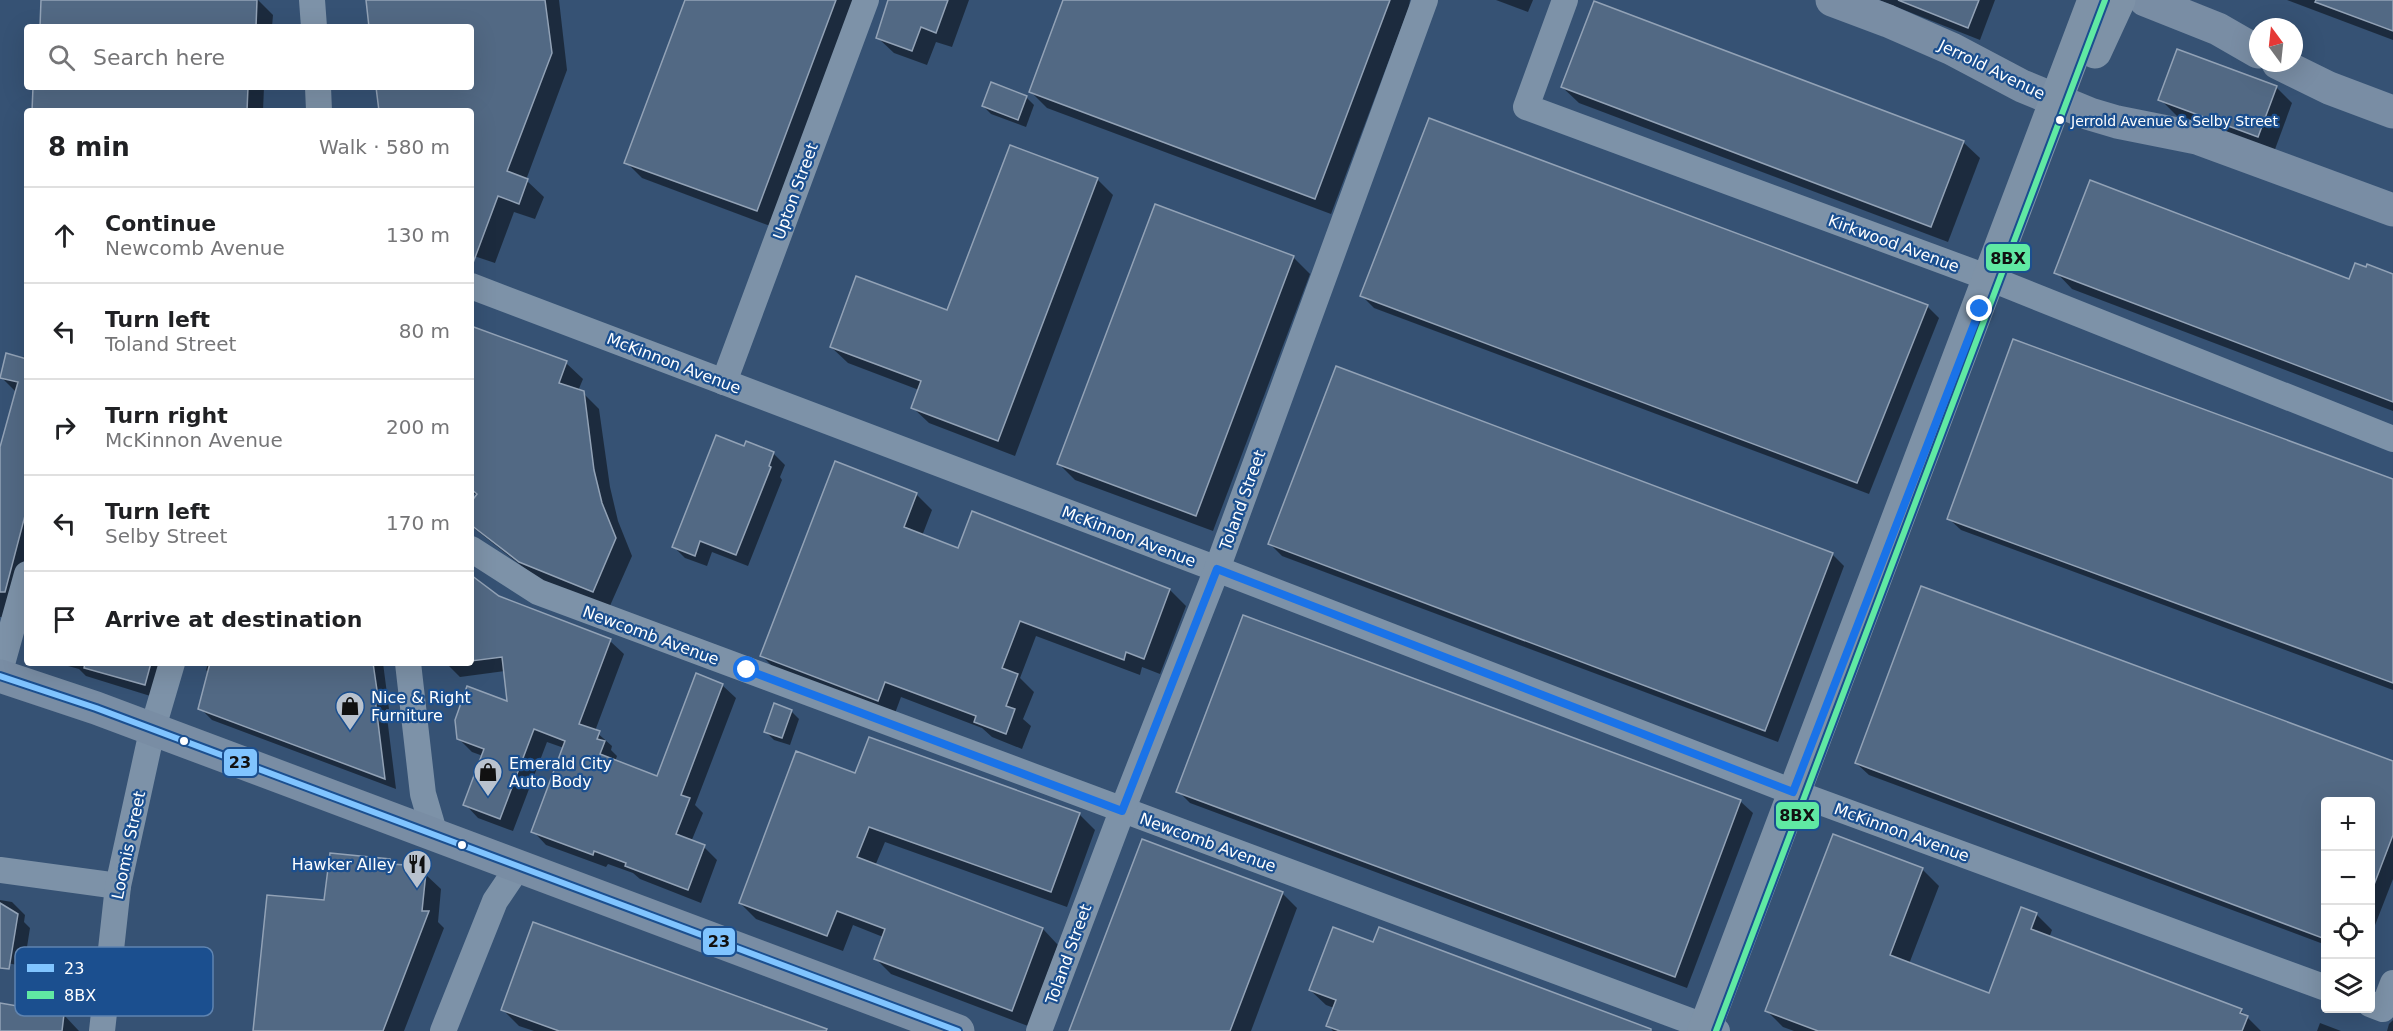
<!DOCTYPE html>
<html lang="en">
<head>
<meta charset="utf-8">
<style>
	:root { --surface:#fff; --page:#f2f2f2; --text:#202124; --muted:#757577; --line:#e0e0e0 }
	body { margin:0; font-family:"DejaVu Sans",sans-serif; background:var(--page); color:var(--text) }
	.controls { position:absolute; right:18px; bottom:18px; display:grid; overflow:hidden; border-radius:6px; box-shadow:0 6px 24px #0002 }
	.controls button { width:54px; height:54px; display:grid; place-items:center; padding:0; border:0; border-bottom:2px solid var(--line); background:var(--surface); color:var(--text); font:30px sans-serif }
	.compass { position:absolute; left:2249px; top:18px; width:54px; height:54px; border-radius:50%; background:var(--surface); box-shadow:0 6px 24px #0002; rotate:345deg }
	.stop { position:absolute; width:18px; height:18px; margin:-14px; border:4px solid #1a73e8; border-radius:50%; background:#fff }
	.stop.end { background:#1a73e8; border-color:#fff; box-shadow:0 2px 6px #0008 }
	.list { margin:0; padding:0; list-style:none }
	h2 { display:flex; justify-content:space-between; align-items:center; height:78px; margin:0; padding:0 24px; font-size:26px }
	h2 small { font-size:20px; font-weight:400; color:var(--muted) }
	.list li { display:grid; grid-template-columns:39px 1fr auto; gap:18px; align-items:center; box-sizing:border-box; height:96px; padding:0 24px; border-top:2px solid var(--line) }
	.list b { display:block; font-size:22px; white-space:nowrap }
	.list p { margin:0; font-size:20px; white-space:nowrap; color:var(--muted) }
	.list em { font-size:20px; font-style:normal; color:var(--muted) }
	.icon { flex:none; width:33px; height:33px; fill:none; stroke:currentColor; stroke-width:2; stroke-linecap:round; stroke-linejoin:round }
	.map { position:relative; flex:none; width:2393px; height:1031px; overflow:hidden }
	.search { position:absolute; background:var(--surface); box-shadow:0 6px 24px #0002; left:24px; top:24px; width:450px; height:66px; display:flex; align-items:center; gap:15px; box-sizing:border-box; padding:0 21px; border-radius:6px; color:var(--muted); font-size:22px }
	.panel { position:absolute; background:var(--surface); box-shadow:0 6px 24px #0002; left:24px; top:108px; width:450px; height:558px; border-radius:6px }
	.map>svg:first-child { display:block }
</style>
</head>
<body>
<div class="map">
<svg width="2393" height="1031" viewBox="0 0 2393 1031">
	<rect width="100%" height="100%" fill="#365274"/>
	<!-- shadow -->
	<g fill="#0007">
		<path d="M 43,0 L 258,0 L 273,15 L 272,27 L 42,27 Z"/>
		<path d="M 367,0 L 559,0 L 567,70 L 526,180 L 544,197 L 535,219 L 514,212 L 495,263 L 471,255 L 471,111 L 380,111 L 377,87 L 471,87 L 471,27 L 370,27 Z"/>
		<path d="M 687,0 L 858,0 L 773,227 L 642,178 L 626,162 Z"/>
		<path d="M 890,0 L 969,0 L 952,47 L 936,42 L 927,65 L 894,53 L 878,38 Z"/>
		<path d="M 1066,0 L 1410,0 L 1409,7 L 1331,214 L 1047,108 L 1031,92 Z"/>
		<path d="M 1496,0 L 1533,0 L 1528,12 Z"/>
		<path d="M 1879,0 L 1995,0 L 1980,40 Z"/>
		<path d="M 2287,0 L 2393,0 L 2393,40 Z"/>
		<path d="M 35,87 L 264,87 L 263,111 L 34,111 Z"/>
		<path d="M 1562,87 L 1963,142 L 1980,158 L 1948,242 L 1579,103 Z"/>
		<path d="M 2276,87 L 2292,103 L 2274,152 L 2177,116 L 2160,99 Z"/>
		<path d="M 1026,97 L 1034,105 L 1026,127 L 991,114 L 983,106 Z"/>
		<path d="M 1097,179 L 1113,195 L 1015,456 L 929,423 L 912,407 L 919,390 L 848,363 L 831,347 L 948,312 Z"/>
		<path d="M 1156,206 L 1294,258 L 1310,274 L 1213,531 L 1075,480 L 1059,464 Z"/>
		<path d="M 2056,272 L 2350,281 L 2393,276 L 2393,411 L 2072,289 Z"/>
		<path d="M 1362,296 L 1927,306 L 1939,318 L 1869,494 L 1374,308 Z"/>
		<path d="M 471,328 L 566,363 L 583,379 L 578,391 L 583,393 L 599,409 L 610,487 L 618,521 L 632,556 L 609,608 L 537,578 L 471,526 L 471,505 L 477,496 L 471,491 Z"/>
		<path d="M 27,346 L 27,581 L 17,618 L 0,617 L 0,452 L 17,393 L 1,377 L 23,359 Z"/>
		<path d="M 773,453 L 785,465 L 780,477 L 782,480 L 748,566 L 712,552 L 707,566 L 685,558 L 673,546 Z"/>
		<path d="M 2393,481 L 2393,690 L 1961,530 L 1948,518 Z"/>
		<path d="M 916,494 L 932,510 L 922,536 L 959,550 L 1170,590 L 1186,606 L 1160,674 L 1142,667 L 1140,675 L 1036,636 L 1020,678 L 1034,692 L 1023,719 L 1031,726 L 1022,749 L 992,737 L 982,728 L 901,697 L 894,716 L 778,672 L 762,656 Z"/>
		<path d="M 1270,544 L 1832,554 L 1844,566 L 1778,742 L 1282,556 Z"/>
		<path d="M 471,577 L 498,598 L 610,641 L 624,654 L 595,731 L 612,746 L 611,750 L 617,756 L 615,762 L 658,778 L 722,685 L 736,698 L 695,805 L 703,813 L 691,842 L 704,847 L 717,860 L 701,903 L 640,879 L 633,873 L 608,864 L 606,867 L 546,845 L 533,831 L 564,748 L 547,742 L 513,831 L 478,818 L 465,804 L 483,756 L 472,752 L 458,738 L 509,703 L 505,671 L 460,677 L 446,663 L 471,663 Z"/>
		<path d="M 57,663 L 170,663 L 160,699 L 86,676 L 79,669 Z"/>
		<path d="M 208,663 L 383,663 L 389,709 L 386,709 L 396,789 L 212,720 L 200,708 L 209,673 L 206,670 Z"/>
		<path d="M 791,711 L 799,719 L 790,745 L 774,740 L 766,732 Z"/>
		<path d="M 1856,763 L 2393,763 L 2393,879 L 2370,938 L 2370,802 L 2326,802 L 2326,945 L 1869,775 Z"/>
		<path d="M 856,775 L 1079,814 L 1095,830 L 1067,907 L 885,842 L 875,866 L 1043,929 L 1058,945 L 1028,1026 L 891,974 L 875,958 L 883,937 L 853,925 L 843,951 L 756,919 L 740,903 Z"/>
		<path d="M 1178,791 L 1740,801 L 1753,813 L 1687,988 L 1190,803 Z"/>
		<path d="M 1834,836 L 1923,870 L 1939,886 L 1909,964 L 1990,994 L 2036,914 L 2052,930 L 2049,938 L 2241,1011 L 2261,1031 L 1794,1031 L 1783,1027 L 1767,1011 Z"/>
		<path d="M 390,861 L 395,866 L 405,866 L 411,873 L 425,874 L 441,889 L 438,922 L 444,928 L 404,1031 L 255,1031 L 325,902 Z"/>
		<path d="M 1282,893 L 1297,908 L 1251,1031 L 1071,1031 Z"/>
		<path d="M 0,900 L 12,902 L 25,915 L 24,922 L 30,928 L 24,966 L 0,962 Z"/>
		<path d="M 1380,929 L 1651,1031 L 1333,1031 L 1328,1025 L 1334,1008 L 1326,1005 L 1310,990 L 1374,944 Z"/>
		<path d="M 0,1005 L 64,1015 L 79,1031 L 0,1031 Z"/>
		<path d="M 502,1009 L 825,1031 L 534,1031 L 519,1026 Z"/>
		<path d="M 2393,1020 L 2393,1031 L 2387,1031 L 2389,1024 Z"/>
		<path d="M 2320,1023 L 2341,1031 L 2317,1031 Z"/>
	</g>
	<!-- building -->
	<g fill="#526984" stroke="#92a2b6" stroke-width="1.5">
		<path d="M 41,0 L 257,0 L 256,27 L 40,27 Z"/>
		<path d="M 366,0 L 545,0 L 552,53 L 507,171 L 528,179 L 519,204 L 498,196 L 473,263 L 471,111 L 379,111 L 376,87 L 471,87 L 471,27 L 369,27 Z"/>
		<path d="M 685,0 L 836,0 L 757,211 L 624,163 Z"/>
		<path d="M 888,0 L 948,0 L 936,33 L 921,27 L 912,51 L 876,38 Z"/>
		<path d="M 1063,0 L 1390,0 L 1315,199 L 1029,92 Z"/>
		<path d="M 1898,0 L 1979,0 L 1968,28 Z"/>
		<path d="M 2316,0 L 2393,0 L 2393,31 L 2315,2 Z"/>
		<path d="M 1594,1 L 1964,141 L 1931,227 L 1561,87 Z"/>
		<path d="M 2177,49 L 2277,86 L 2258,137 L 2158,100 Z"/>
		<path d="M 991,82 L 1027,96 L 1018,120 L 982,106 Z"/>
		<path d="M 33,87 L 248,87 L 247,111 L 32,111 Z"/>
		<path d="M 1429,118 L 1928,305 L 1857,483 L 1360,296 Z"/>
		<path d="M 1010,145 L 1098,178 L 998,441 L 911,408 L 921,381 L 830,347 L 856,276 L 947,310 Z"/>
		<path d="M 2090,180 L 2349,279 L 2355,263 L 2366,267 L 2367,264 L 2393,274 L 2393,402 L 2054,273 Z"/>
		<path d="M 1155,204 L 1294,256 L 1196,516 L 1057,464 Z"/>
		<path d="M 471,326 L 567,361 L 559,383 L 584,391 L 594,470 L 602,503 L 616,538 L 593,592 L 519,562 L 471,525 L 471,502 L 477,494 L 471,489 Z"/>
		<path d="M 2013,339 L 2393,479 L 2393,683 L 1947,519 Z"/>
		<path d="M 6,353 L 27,359 L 27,508 L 5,592 L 0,592 L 0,447 L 18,382 L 0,378 Z"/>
		<path d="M 1336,366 L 1833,553 L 1765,731 L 1268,544 Z"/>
		<path d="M 716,435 L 744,446 L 746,441 L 774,452 L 769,466 L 771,467 L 736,555 L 700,541 L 695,556 L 672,547 Z"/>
		<path d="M 835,461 L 917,493 L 904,527 L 958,548 L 972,511 L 1170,589 L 1144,659 L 1126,652 L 1124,660 L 1020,621 L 1002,668 L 1018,674 L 1006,706 L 1015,709 L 1006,734 L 974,722 L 976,716 L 885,682 L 878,701 L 760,656 Z"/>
		<path d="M 471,575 L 499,596 L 611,639 L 579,724 L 600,731 L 597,739 L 605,741 L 600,754 L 657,776 L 696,673 L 723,684 L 681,795 L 690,798 L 676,834 L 705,845 L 688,890 L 625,866 L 626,863 L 594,851 L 593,855 L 531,832 L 565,741 L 534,729 L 500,819 L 463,805 L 484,749 L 457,739 L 455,720 L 467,686 L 507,701 L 502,657 L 471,661 Z"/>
		<path d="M 1921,586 L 2393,761 L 2393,835 L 2372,890 L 2370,801 L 2325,801 L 2325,939 L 1855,763 Z"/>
		<path d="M 1243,615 L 1741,800 L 1675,977 L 1176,792 Z"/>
		<path d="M 85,663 L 151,663 L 145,685 L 84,668 Z"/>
		<path d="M 210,663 L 373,663 L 378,697 L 375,698 L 385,779 L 198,709 Z"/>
		<path d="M 774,703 L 792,710 L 782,738 L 764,732 Z"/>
		<path d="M 869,737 L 1080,813 L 1051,892 L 869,827 L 857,857 L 1043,928 L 1012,1011 L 874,959 L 885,929 L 837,911 L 827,936 L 739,903 L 796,751 L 855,773 Z"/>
		<path d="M 1833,834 L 1923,868 L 1890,955 L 1989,993 L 2021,907 L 2037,913 L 2031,929 L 2242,1009 L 2240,1013 L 2248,1016 L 2242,1031 L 1818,1031 L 1765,1011 Z"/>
		<path d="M 1142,839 L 1283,892 L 1230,1031 L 1069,1031 Z"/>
		<path d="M 330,853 L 390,859 L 390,864 L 406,865 L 405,870 L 426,872 L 422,911 L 429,911 L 383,1031 L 253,1031 L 267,895 L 324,900 Z"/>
		<path d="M 0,903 L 18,914 L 9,969 L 0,968 Z"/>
		<path d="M 533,922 L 827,1029 L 826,1031 L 559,1031 L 501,1010 Z"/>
		<path d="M 1333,927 L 1373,942 L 1379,927 L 1651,1029 L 1651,1031 L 1340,1031 L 1326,1026 L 1336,1000 L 1309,990 Z"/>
		<path d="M 0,1003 L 64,1014 L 62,1031 L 0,1031 Z"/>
	</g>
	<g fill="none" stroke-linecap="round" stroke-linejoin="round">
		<!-- street -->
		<g stroke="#7d92a8" stroke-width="26">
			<path d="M 312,0 L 314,27"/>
			<path d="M 1565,0 L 1526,107 L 1989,278 L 2393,439"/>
			<path d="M 318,87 L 319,111"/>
			<path d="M 471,286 L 1217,569 L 1793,792 L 2326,988"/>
			<path d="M 724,382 L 866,0"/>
			<path d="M 471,549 L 538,592 L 1717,1031"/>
			<path d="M 408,663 L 423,794 L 435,835"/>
			<path d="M 0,671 L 27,574"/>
			<path d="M 0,870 L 118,886"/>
			<path d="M 2370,1004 L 2383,1009 L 2393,983"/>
			<path d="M 102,1031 L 118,886 L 152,731 L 172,663"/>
			<path d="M 443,1031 L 495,901 L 518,867"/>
			<path d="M 1039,1031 L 1122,811 L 1217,569 L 1425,0"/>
		</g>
		<!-- secondary -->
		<g stroke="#798da4" stroke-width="33">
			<path d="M 1832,0 L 1888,21 L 1952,49 L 2022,86 L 2090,114 L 2117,122 L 2197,138 L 2393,210"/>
			<path d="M 2145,0 L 2218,29 L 2258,52"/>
			<path d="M 2278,63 L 2329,88 L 2393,112"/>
			<path d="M 0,676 L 96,708 L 958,1031"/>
		</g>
		<!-- highway-bridge -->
		<g stroke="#7e92a7" stroke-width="33">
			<path d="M 2095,52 L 2119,0"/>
			<path d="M 1704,1031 L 2094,0"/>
		</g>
		<!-- bus-1 casing -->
		<g stroke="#1b4f8f" stroke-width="10">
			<path id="bus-1" d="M 0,676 L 96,708 L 958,1031"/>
		</g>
		<!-- bus-2 casing -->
		<g stroke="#1b4f8f" stroke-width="10">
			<path id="bus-2" d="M 1716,1031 L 2105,0"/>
		</g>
		<!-- bus-1 -->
		<use href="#bus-1" stroke="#80c4ff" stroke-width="6"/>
		<!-- bus-2 -->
		<use href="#bus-2" stroke="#60e9a3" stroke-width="6"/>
	</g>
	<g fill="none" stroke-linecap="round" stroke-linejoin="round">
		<!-- route -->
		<path stroke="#1a73e8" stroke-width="8" d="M 747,670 L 1122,811 L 1217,569 L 1793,792 L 1980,309"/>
	</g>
	<!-- icons -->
	<defs>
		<g id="shop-pin" transform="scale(1.5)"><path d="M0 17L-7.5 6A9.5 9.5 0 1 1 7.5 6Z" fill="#b9c2ce" stroke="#1b4f8f"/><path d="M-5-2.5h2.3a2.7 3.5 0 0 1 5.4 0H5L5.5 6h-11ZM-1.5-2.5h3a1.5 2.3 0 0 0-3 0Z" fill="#111"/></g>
		<g id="restaurant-pin" transform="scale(1.5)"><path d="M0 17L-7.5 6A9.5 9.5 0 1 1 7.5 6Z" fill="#b9c2ce" stroke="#1b4f8f"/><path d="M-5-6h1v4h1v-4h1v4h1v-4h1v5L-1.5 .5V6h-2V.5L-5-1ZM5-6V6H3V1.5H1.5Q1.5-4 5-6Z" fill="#111"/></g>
	</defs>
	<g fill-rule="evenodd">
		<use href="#shop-pin" x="350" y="706"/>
		<use href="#shop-pin" x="488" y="772"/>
		<use href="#restaurant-pin" x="417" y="864"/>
	</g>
	<!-- markers -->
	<g fill="#fff" stroke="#1b4f8f" stroke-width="2">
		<circle cx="2060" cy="120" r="5"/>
		<circle cx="184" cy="741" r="5"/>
		<circle cx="462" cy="845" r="5"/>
	</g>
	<g text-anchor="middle" stroke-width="4.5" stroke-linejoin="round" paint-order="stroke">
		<!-- bus labels -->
		<g font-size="14" fill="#fff" stroke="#1b4f8f" text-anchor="start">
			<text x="2071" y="126">Jerrold Avenue &amp; Selby Street</text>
		</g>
		<!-- street labels -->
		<g font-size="16" fill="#fff" stroke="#1b4f8f">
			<text transform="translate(1992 69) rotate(26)" y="6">Jerrold Avenue</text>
			<text transform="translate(795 191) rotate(-70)" y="6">Upton Street</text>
			<text transform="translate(1894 243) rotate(20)" y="6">Kirkwood Avenue</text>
			<text transform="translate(674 363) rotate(21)" y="6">McKinnon Avenue</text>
			<text transform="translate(1242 500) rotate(-70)" y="6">Toland Street</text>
			<text transform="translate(1129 536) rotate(21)" y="6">McKinnon Avenue</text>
			<text transform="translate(651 635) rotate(20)" y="6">Newcomb Avenue</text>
			<text transform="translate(1902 832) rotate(20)" y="6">McKinnon Avenue</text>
			<text transform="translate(1208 842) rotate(20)" y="6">Newcomb Avenue</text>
			<text transform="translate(128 845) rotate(-78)" y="6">Loomis Street</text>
			<text transform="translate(1068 954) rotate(-70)" y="6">Toland Street</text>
		</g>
		<!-- poi labels -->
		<g font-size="16" fill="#fff" stroke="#1b4f8f" text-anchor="start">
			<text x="371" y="703">Nice &amp; Right<tspan x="371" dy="18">Furniture</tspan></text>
			<text x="509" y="769">Emerald City<tspan x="509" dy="18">Auto Body</tspan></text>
			<text x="396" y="870" text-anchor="end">Hawker Alley</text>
		</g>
	</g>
	<!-- legend -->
	<rect x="15" y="947" width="198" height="69" rx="9" fill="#1b4f8f" stroke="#5f84b1" stroke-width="1.5"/>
	<rect x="27" y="964" width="27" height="8" fill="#80c4ff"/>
	<rect x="27" y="991" width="27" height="8" fill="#60e9a3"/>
	<g font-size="16" fill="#fff">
		<text x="64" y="974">23</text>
		<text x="64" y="1001">8BX</text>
	</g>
	<g stroke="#1b4f8f" stroke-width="2">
		<rect x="1985" y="243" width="46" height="29" rx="6" fill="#60e9a3"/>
		<rect x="223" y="748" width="35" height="29" rx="6" fill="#80c4ff"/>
		<rect x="1775" y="801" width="45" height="29" rx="6" fill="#60e9a3"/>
		<rect x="702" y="927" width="34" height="29" rx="6" fill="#80c4ff"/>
	</g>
	<g font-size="16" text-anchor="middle" font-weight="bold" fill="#111">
		<text x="2008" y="264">8BX</text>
		<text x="240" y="768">23</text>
		<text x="1797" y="821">8BX</text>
		<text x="719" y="947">23</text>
	</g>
</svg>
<div class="controls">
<button>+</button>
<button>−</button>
<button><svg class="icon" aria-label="locate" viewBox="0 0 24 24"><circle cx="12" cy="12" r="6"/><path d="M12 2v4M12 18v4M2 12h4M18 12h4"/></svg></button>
<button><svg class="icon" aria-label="layers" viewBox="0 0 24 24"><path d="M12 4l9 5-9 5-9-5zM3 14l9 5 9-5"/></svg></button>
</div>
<svg class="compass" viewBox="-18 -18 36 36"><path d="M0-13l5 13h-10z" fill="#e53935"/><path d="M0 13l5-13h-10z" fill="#757577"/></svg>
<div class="stop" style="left:747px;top:670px"></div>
<div class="stop end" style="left:1980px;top:309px"></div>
<div class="search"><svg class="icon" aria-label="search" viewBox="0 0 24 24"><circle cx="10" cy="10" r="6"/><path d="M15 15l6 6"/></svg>Search here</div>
<section class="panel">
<h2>8 min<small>Walk · 580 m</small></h2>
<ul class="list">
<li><svg class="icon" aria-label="ahead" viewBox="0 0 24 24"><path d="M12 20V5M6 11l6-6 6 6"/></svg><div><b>Continue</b><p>Newcomb Avenue</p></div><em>130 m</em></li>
<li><svg class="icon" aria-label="left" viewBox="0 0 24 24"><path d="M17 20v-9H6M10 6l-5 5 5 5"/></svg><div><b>Turn left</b><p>Toland Street</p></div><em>80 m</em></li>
<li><svg class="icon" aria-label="right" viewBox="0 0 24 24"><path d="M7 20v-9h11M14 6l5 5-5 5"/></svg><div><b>Turn right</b><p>McKinnon Avenue</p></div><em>200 m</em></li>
<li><svg class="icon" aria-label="left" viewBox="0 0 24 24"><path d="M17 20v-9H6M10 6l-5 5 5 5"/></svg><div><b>Turn left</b><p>Selby Street</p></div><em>170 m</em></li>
<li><svg class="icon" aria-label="arrive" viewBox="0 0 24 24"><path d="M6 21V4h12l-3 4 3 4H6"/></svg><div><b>Arrive at destination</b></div></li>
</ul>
</section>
</div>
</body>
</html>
